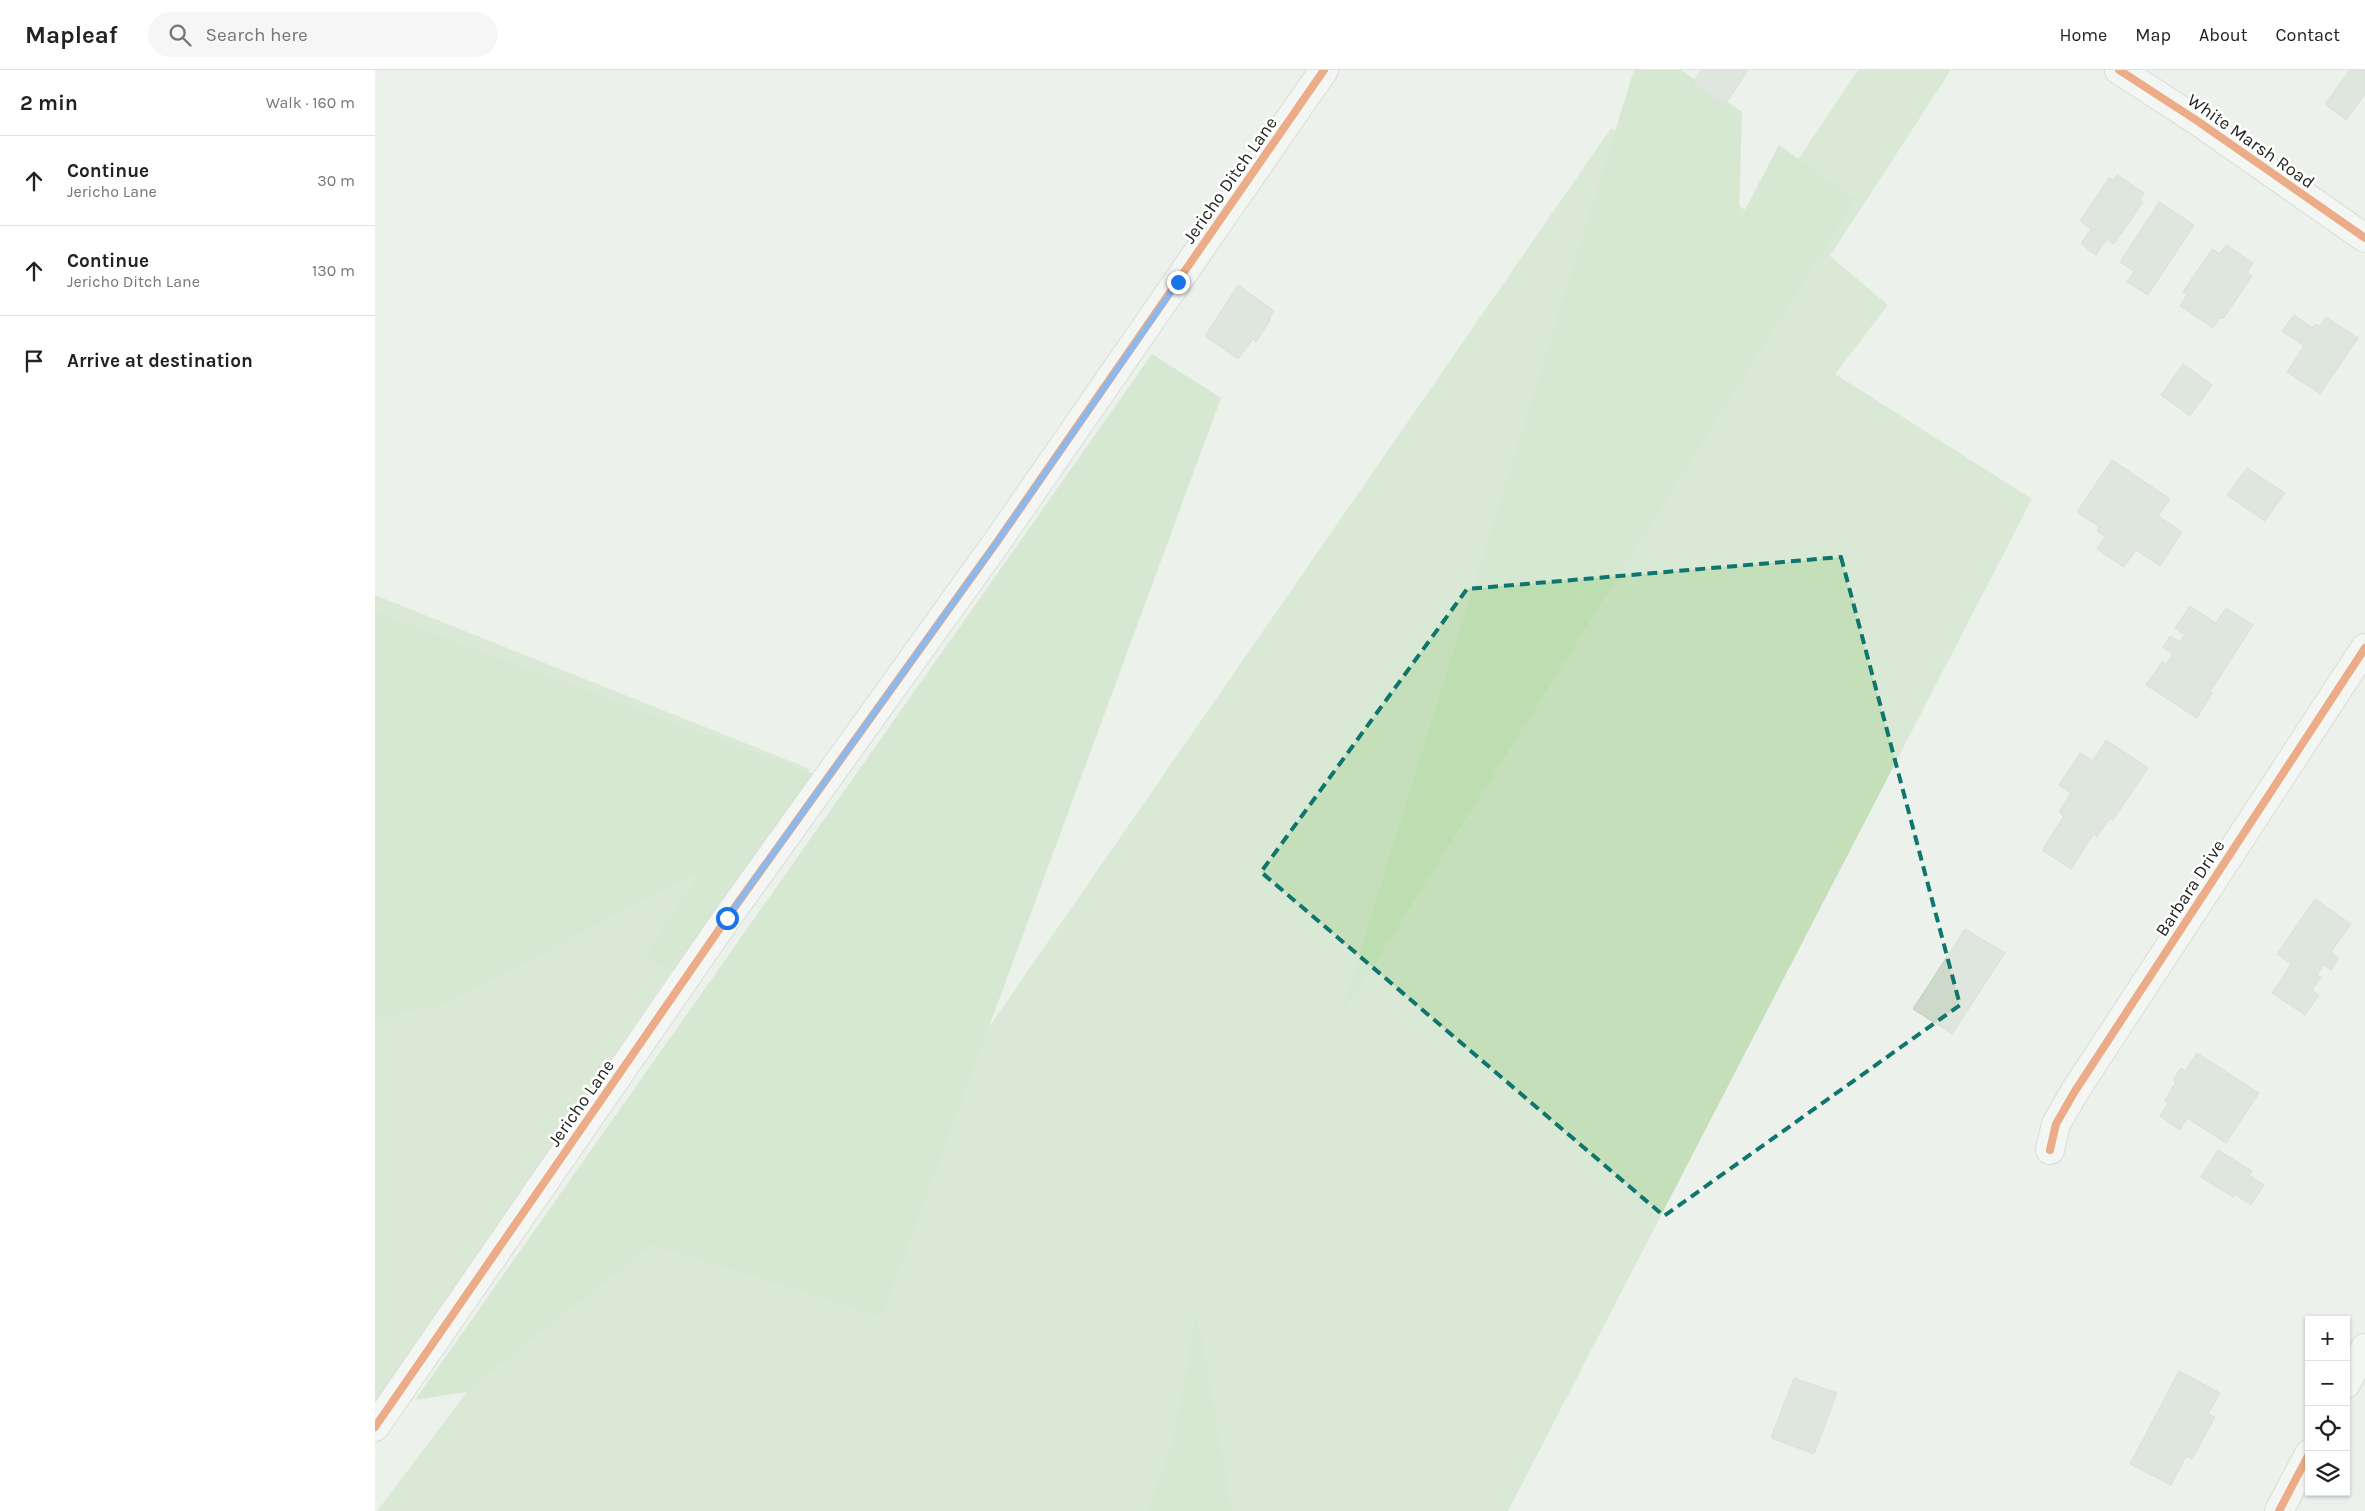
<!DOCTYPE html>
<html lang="en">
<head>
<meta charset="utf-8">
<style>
	:root { --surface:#fff; --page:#f6f6f6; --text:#222; --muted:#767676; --line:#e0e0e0 }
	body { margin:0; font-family:Karla,sans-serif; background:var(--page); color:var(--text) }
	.controls { position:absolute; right:15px; bottom:15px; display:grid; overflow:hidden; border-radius:0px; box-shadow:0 1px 4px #0004 }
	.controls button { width:45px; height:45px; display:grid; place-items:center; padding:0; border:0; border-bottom:1px solid var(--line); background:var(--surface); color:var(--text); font:25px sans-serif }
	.stop { position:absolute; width:15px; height:15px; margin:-11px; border:4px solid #1a73e8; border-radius:50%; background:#fff }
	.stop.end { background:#1a73e8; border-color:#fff; box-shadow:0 1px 5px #0008 }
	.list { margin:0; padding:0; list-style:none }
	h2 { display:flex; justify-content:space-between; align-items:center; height:65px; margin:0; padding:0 20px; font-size:21px }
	h2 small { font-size:16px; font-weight:400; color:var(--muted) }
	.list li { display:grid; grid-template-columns:32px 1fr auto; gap:15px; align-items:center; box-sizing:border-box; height:90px; padding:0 20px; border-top:1px solid var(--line) }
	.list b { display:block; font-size:19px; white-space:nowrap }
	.list p { margin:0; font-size:16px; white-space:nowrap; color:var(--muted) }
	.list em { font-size:16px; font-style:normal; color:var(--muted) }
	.icon { flex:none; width:28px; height:28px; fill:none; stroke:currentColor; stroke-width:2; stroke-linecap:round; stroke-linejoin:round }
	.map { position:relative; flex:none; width:1990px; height:1441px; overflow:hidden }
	header { display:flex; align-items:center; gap:30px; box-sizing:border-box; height:70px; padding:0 25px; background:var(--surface); border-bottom:1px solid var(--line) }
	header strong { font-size:24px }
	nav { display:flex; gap:28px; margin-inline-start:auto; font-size:18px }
	.search { width:350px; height:45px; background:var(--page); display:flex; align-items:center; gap:12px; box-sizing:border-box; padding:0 18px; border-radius:28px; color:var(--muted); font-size:19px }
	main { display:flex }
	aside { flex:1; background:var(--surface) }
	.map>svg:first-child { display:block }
</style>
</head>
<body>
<header>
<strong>Mapleaf</strong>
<div class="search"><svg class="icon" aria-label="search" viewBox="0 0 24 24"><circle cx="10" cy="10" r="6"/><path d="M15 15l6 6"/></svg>Search here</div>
<nav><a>Home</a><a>Map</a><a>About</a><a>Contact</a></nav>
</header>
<main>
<aside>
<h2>2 min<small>Walk · 160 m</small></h2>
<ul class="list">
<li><svg class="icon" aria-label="ahead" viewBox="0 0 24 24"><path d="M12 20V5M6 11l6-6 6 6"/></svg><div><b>Continue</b><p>Jericho Lane</p></div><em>30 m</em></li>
<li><svg class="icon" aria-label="ahead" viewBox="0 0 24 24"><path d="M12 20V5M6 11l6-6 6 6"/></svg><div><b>Continue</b><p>Jericho Ditch Lane</p></div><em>130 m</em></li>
<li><svg class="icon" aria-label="arrive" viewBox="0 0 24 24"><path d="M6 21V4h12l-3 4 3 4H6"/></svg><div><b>Arrive at destination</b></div></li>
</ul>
</aside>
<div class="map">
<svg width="1990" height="1441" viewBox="0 0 1990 1441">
	<rect width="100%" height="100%" fill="#edf1ec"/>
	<!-- green -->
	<g fill="#c4dfba">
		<path d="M 1483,0 L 1576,0 L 1455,186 L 1513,235 L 1460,304 L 1657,429 L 1133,1441 L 2,1441 L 92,1322 L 277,1176 L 430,1223 L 1236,58 L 1384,148 Z"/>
		<path d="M 0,525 L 435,699 L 0,1334 L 0,949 L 32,942 L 0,745 Z"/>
	</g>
	<!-- forest -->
	<g fill="#bcdeb1">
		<path d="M 1259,0 L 1306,0 L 1367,42 L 1364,151 L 1404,75 L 1481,129 L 964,950 Z"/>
		<path d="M 777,284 L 846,328 L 507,1247 L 277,1176 L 92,1322 L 40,1330 Z"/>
		<path d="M 0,542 L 439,704 L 302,904 L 269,887 L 324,802 L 68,935 L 0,949 Z"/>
		<path d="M 822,1239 L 857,1441 L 772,1441 L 799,1367 Z"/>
	</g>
	<!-- building -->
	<g fill="#cedac9" stroke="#c6c9c6">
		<path d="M 1326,0 L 1373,0 L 1350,35 L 1317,14 Z"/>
		<path d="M 1975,0 L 1990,0 L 1990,24 L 1971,50 L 1950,34 Z"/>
		<path d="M 1742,105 L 1769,123 L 1765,130 L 1768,132 L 1739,174 L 1732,169 L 1721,185 L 1706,174 L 1716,159 L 1705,151 L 1734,108 L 1738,110 Z"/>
		<path d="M 1784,132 L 1819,155 L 1773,225 L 1752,212 L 1759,201 L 1745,192 Z"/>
		<path d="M 1851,175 L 1878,193 L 1872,202 L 1877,206 L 1848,249 L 1845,247 L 1838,258 L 1805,236 L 1812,225 L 1808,222 L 1837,179 L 1845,184 Z"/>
		<path d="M 863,215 L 899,241 L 894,248 L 896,249 L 881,272 L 878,269 L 863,289 L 830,266 Z"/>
		<path d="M 1919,245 L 1938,258 L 1940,254 L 1945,256 L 1951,247 L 1983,268 L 1945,324 L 1912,302 L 1929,276 L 1907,261 Z"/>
		<path d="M 1808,294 L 1837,315 L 1815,346 L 1786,325 Z"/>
		<path d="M 1737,390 L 1795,429 L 1783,446 L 1807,462 L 1785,496 L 1761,480 L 1749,497 L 1722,479 L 1730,467 L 1722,461 L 1724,457 L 1702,442 Z"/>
		<path d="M 1872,398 L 1910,423 L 1890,451 L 1852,425 Z"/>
		<path d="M 1815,536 L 1841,553 L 1851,538 L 1878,555 L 1835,622 L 1837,623 L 1822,648 L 1771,615 L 1787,592 L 1791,594 L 1798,584 L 1788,577 L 1795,566 L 1805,572 L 1810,565 L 1800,558 Z"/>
		<path d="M 1731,670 L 1773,698 L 1738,750 L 1735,748 L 1722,767 L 1719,764 L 1696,799 L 1667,780 L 1689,746 L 1684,742 L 1696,723 L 1684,715 L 1705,683 L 1718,691 Z"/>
		<path d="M 1940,829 L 1976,854 L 1956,882 L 1964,888 L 1956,900 L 1949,895 L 1942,905 L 1946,907 L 1937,920 L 1944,925 L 1930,945 L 1897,923 L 1916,894 L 1902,884 Z"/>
		<path d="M 1590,859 L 1630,883 L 1577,964 L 1538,939 Z"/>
		<path d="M 1822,983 L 1884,1023 L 1851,1073 L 1812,1048 L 1805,1060 L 1785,1046 L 1793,1033 L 1790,1030 L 1801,1012 L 1798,1010 L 1806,998 L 1810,1001 Z"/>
		<path d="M 1843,1080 L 1877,1101 L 1874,1105 L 1889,1115 L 1876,1135 L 1859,1124 L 1858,1127 L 1826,1107 Z"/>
		<path d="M 1804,1301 L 1845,1323 L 1833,1344 L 1840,1347 L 1817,1389 L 1811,1386 L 1796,1415 L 1755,1394 Z"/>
		<path d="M 1419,1308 L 1462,1323 L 1439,1384 L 1396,1368 Z"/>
	</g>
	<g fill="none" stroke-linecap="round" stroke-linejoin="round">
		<!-- minor casing -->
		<g stroke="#c0c3c0" stroke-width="30">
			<g id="minor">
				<path d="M 1744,0 L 1821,50 L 1990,168"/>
				<path d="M 1675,1080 L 1681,1054 L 1700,1021 L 1990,578"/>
				<path d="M 1971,1314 L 1990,1278"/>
				<path d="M 0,1357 L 352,848 L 622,472 L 949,0"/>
				<path d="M 1904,1441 L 1934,1384"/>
			</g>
		</g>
		<!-- minor -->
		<use href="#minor" stroke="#fcfdfc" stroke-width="28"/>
		<!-- cycleway casing -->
		<g stroke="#fff" stroke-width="11">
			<g id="cycleway">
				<path d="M 1744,0 L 1821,50 L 1990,168"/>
				<path d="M 1675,1080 L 1681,1054 L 1700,1021 L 1990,578"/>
				<path d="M 0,1357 L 352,848 L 622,472 L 949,0"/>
				<path d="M 1904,1441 L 1934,1384"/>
			</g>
		</g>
		<!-- cycleway -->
		<use href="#cycleway" stroke="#e8590c" stroke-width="8"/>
	</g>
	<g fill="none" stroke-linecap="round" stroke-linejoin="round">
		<!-- route -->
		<path stroke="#1a73e8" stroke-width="6" d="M 352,848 L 622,472 L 803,212"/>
	</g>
	<!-- marked area -->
	<path d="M0 0H1990V1441H0ZM 1466,487 L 1585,935 L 1289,1146 L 886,802 L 1092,519 Z" fill="#edf1ec" fill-opacity=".55" fill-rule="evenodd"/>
	<path fill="none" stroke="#0f766e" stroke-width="4" stroke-dasharray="10 6" stroke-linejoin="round" d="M 1466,487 L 1585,935 L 1289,1146 L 886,802 L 1092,519 Z"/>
	<g text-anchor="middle" stroke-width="5" stroke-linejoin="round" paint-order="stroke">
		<!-- street labels -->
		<g font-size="18" fill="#1f211e" stroke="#fff">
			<text transform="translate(1876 71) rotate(35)" y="6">White Marsh Road</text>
			<text transform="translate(855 110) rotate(-55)" y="6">Jericho Ditch Lane</text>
			<text transform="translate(1815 818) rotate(-57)" y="6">Barbara Drive</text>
			<text transform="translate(206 1033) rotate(-55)" y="6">Jericho Lane</text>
		</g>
	</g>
</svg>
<div class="controls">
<button>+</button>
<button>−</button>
<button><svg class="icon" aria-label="locate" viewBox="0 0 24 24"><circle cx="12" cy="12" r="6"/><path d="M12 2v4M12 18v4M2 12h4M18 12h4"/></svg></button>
<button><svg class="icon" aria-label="layers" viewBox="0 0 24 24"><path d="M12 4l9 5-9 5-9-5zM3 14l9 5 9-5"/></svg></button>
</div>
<div class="stop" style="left:352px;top:848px"></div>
<div class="stop end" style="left:803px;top:212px"></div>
</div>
</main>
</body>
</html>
